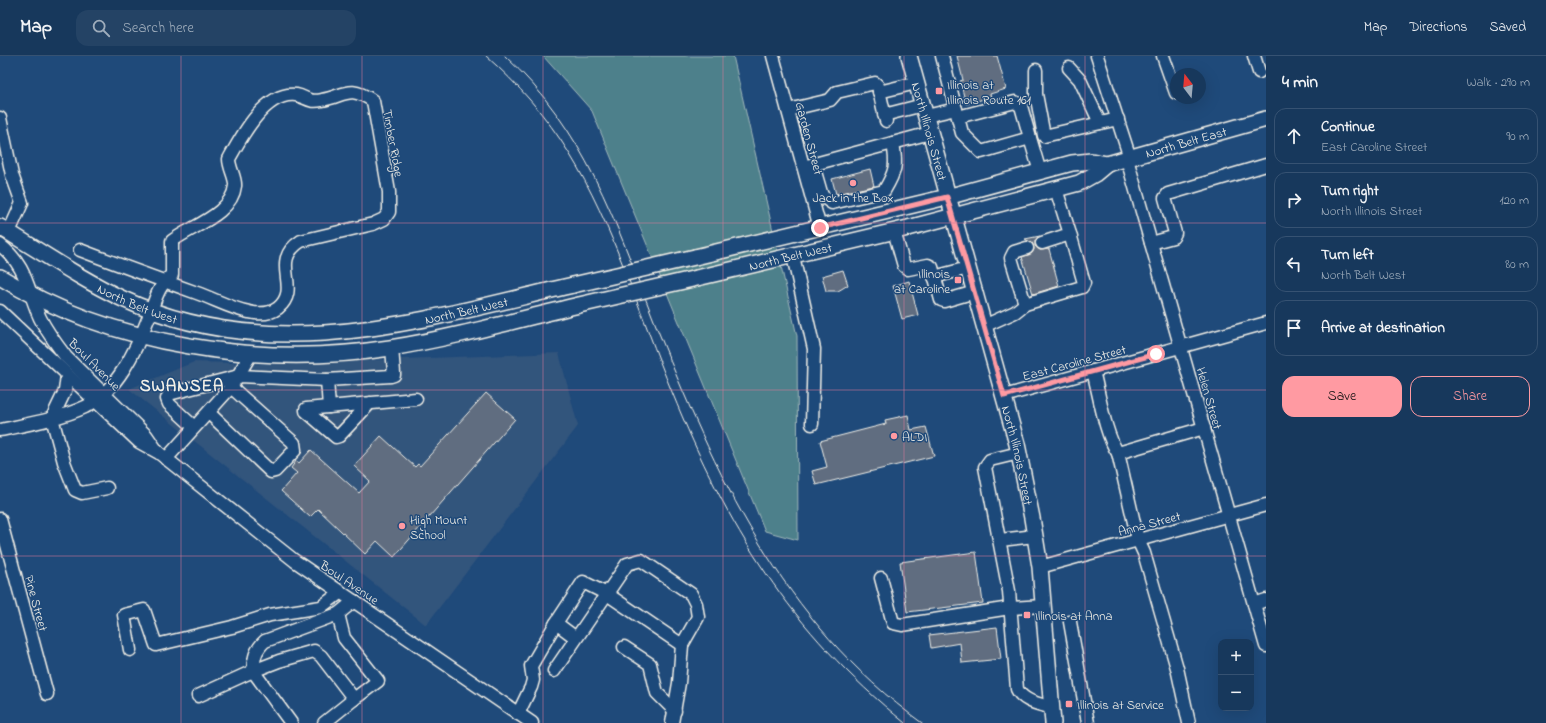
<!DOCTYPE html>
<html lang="en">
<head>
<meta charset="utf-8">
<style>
	:root { --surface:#17385c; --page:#244365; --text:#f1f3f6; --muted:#9eacbb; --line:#365272; --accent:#ff9aa2 }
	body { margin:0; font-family:"Indie Flower",sans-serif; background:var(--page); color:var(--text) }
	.controls { position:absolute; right:12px; bottom:12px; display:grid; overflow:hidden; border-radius:8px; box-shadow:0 4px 16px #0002 }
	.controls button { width:36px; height:36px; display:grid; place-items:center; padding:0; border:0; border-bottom:1px solid var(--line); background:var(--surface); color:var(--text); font:20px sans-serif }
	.compass { position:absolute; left:1170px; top:12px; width:36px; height:36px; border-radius:50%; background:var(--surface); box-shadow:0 4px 16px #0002; rotate:344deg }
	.stop { position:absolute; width:12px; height:12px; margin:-9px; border:3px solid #ff9aa2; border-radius:50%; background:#fff }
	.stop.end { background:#ff9aa2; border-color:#fff; box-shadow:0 1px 4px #0008 }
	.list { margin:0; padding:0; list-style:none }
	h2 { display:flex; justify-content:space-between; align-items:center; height:52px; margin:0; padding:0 16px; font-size:17px }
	h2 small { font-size:13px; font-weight:400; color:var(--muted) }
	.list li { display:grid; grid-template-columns:26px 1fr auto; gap:12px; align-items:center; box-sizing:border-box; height:56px; margin:0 8px 8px; padding:0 8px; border:1px solid var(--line); border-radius:12px }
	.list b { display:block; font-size:15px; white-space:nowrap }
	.list p { margin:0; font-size:13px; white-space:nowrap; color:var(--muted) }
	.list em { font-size:13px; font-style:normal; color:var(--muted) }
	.actions { display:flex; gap:8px; padding:12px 16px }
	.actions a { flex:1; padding:9px 0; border:1px solid var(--accent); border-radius:12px; text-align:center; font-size:14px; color:var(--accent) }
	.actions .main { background:var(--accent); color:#111 }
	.icon { flex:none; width:22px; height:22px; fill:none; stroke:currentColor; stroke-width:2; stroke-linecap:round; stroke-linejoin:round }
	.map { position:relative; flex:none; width:1266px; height:667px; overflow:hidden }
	header { display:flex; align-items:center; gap:24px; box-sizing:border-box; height:56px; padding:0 20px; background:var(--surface); border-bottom:1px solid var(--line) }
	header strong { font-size:19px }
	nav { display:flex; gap:22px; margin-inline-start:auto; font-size:14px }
	.search { width:280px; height:36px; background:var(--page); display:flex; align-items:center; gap:10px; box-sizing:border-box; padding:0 14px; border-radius:12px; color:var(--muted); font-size:15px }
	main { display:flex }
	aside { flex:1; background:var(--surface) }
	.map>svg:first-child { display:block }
</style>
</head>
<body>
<header>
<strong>Map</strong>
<div class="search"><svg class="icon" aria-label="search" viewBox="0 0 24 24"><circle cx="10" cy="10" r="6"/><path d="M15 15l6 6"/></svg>Search here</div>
<nav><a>Map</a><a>Directions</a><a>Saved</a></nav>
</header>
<main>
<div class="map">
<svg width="1266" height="667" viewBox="0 0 1266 667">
	<rect width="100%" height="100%" fill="#1f4a7a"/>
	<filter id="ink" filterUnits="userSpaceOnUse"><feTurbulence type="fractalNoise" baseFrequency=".025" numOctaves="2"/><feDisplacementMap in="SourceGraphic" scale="8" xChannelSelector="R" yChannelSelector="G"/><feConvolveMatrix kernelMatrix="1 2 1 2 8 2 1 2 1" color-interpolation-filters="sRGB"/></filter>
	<g filter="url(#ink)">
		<!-- built -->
		<path fill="#32547c" d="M 559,297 L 578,370 L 426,569 L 129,333 L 194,306 L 270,308 Z"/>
		<!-- green -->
		<path fill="#4e808b" stroke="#a1b8ba" d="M 543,0 L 733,0 L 797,280 L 798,484 L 765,475 L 592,55 Z"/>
		<!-- building -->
		<g fill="#606d80" stroke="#f4f1e8">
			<path d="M 957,0 L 997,0 L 1006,33 L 990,38 L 991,41 L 966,48 L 960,25 L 963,24 Z"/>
			<path d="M 870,113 L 874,130 L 836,138 L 832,123 Z"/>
			<path d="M 1040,180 L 1035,185 L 1035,190 L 1040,194 L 1049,193 L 1059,230 L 1033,238 L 1022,201 L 1032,197 L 1034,193 L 1032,187 L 1025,183 Z"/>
			<path d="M 843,214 L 848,229 L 838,235 L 826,235 L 822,220 Z"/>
			<path d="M 909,225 L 918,259 L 902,263 L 893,230 Z"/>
			<path d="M 486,337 L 515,363 L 394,501 L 377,485 L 365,498 L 318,453 L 310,461 L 281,435 L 297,417 L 291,412 L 296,405 L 299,407 L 311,394 L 359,437 L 370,425 L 354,410 L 381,380 L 415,411 L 418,408 L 420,410 Z"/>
			<path d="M 908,359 L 911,374 L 926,371 L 934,400 L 816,429 L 812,415 L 827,411 L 820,385 L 886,368 L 885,364 Z"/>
			<path d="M 976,496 L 983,547 L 907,556 L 900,506 Z"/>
			<path d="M 997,571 L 1001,603 L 962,607 L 960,587 L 931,592 L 929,579 Z"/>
		</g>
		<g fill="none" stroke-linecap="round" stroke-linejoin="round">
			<!-- minor casing -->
			<g stroke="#f4f1e8" stroke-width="15">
				<g id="minor">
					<path d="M 773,0 L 820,172"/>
					<path d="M 942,0 L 962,77 L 981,96 L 1030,82 L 1021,50 L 1015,46 L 958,61"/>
					<path d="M 1097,0 L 1130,102"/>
					<path d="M 1163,0 L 1176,37"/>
					<path d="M 1254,0 L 1259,16"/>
					<path d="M 1069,12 L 1080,24 L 1100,67"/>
					<path d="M 1036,14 L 1036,38 L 1044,80 L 1118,63"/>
					<path d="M 879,36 L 916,27"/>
					<path d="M 788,54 L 830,44 L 837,36 L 875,27 L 878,30 L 886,65"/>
					<path d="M 884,59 L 923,49"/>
					<path d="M 926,60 L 956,53"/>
					<path d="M 0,62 L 12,119 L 22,147 L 9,176"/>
					<path d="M 1030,82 L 1040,116"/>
					<path d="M 1127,103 L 1266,590"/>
					<path d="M 813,109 L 822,140 L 832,147 L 884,135 C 896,115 897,109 893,87"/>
					<path d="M 807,110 L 930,77"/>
					<path d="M 894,175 L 904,210 L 908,213 L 928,209 L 932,211 L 941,244 L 944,245 L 975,236"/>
					<path d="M 1042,187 L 1070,178 L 1056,133"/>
					<path d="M 1151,187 L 1173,181 L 1175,177 L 1165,142 L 1168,138 L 1266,109"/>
					<path d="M 0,189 C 27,210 27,233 40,262 C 47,276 56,288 66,301 L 146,379 L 157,395"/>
					<path d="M 793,200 L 814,293 L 812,368"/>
					<path d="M 934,221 L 968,212"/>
					<path d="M 1025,248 L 1082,231 L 1084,227 L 1070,178"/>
					<path d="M 0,255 L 139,386 L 159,397 L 295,505 L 532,667"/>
					<path d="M 984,270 L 1015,256 L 1025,248 L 1011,202 L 1014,196 L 1027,192"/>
					<path d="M 1093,315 C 1099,337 1105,379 1118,397"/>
					<path d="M 67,319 L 65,335 L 52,362 L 64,406 L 75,434 L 82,437 L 107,432"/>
					<path d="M 327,324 L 329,351"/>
					<path d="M 1004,340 L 1266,267"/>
					<path d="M 370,347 L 339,380 L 336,381 L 306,355 L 306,353 L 416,343"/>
					<path d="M 209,357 L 271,416 L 275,415 L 295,394 L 294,387 L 231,331"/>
					<path d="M 194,371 L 169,348 L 167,343 L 169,338 L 239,320 L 327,324 L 391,320 L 394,319 L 394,317 L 392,292"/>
					<path d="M 0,374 C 28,368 59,363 85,351 C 117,335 136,294 148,263 C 154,248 158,228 172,219 L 172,185 C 192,170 232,158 235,130 C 236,122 229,112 229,103 C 241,81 265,35 296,39 C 307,41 308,47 322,44 C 345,40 349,28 373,45 L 389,136 L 389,156 L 384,163 L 373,168 L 301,185 C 268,206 303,231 278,252 C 270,258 258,258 249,256 C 232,253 214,243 197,237 C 158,223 119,209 80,194"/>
					<path d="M 1019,397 L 990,404 L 985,411 L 1009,535 L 1017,633 C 1023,646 1040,648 1052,652"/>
					<path d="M 166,403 L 231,331 L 251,298"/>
					<path d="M 0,463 L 47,638"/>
					<path d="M 1000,484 L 1035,480"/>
					<path d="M 1040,511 L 1266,449"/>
					<path d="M 881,522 L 893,567 L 902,569 L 1010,552 L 1043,550"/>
					<path d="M 1254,548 L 1266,544"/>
					<path d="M 1070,566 L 1088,667"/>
					<path d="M 556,567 L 576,582"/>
					<path d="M 624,591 L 650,608 L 657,637 L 675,655"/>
					<path d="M 130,594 L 124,559 L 144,554 L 156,589 L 232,571 L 270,559 L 321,551 L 341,536"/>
					<path d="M 554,615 L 627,508 L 641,504 L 691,538 L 696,548 L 698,561 L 682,589 L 679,627 L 672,667"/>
					<path d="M 198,640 L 253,615 C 254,602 255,594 265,585 L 338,558 L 354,545"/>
					<path d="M 518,658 L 531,631 L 533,624 L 531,610 L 556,567 L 583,526 L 607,538 L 682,589"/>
					<path d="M 291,667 L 253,615 L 279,605 L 314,595 L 321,600 L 354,643 L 378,625 L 344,582 L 338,558"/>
					<path d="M 324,667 L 354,643"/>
					<path d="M 1189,667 L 1177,612 L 1144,497 L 1138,484 L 1118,397 L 1204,372"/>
				</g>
			</g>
			<!-- major casing -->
			<g stroke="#f4f1e8" stroke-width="18">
				<g id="major">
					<path id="s1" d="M 909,0 L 1017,388 L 1032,462 L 1040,511 L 1053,667"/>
					<path id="s2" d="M 0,171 C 40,195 80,223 123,243 C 273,312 422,264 573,229"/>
					<path id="s3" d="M 695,201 L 947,141 L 1072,107 L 1091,105 L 1107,108 L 1266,63"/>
					<path d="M 0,221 C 112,290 261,312 390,292 C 453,282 517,264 579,249"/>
					<path id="s4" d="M 697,222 L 908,172 L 1079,127 L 1095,118 L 1107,108"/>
				</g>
			</g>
			<!-- minor -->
			<use href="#minor" stroke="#1f4a7a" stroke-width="12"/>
			<!-- major -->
			<use href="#major" stroke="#1f4a7a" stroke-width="15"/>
			<!-- tram -->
			<g stroke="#f4f1e8" stroke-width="1">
				<path d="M 486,0 C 518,28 547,61 569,97 C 613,168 640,259 672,336 C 727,471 790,574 905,667"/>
				<path d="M 505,0 C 585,73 615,165 653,262 C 715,418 781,565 922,667"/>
			</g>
			<!-- major-bridge casing -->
			<g stroke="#f4f1e8" stroke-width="18" stroke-linecap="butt">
				<g id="major-bridge">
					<path d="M 573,229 L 695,201"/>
					<path d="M 579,249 L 697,222"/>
				</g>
			</g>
			<!-- major-bridge -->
			<use href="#major-bridge" stroke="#1f4a7a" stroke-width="15"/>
		</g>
	</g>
	<g fill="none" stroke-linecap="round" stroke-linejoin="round" filter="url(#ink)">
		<!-- route -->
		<path stroke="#ff9aa2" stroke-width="5" d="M 820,172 L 947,141 L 1004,340 L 1156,298"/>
	</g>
	<!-- grid -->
	<path fill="none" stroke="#d87a9a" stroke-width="1" stroke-opacity="0.55" d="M 181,0 L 181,667M 362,0 L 362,667M 543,0 L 543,667M 723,0 L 723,667M 904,0 L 904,667M 1085,0 L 1085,667M 0,167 L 1266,167M 0,334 L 1266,334M 0,500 L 1266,500"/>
	<!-- markers -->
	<g fill="#ff9aa2" stroke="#1f4a7a" stroke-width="1.5">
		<rect x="935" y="31" width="8" height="8" rx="2"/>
		<circle cx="853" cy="127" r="4"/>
		<rect x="954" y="220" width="8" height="8" rx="2"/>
		<circle cx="894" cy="380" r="4"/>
		<circle cx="402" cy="470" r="4"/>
		<rect x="1023" y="555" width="8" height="8" rx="2"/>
		<rect x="1065" y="644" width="8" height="8" rx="2"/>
	</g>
	<g text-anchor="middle" stroke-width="3" stroke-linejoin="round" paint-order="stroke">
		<!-- poi labels -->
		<g font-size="13" fill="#f4f1e8" stroke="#1f4a7a" text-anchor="start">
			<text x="947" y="33">Illinois at<tspan x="947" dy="15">Illinois Route 161</tspan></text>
			<text x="853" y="146" text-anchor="middle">Jack in the Box</text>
			<text x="950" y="222" text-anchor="end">Illinois<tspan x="950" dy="15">at Caroline</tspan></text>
			<text x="902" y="385">ALDI</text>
			<text x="410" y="468">High Mount<tspan x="410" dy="15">School</tspan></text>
			<text x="1035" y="564">Illinois at Anna</text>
			<text x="1077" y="653">Illinois at Service</text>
		</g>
		<!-- street labels -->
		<g font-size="13" fill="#f4f1e8" stroke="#1f4a7a">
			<text dy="5" stroke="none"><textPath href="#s1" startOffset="78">North Illinois Street</textPath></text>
			<text transform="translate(810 82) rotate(75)" y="5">Garden Street</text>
			<text dy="5" stroke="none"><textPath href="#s3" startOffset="506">North Belt East</textPath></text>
			<text transform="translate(394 87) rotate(80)" y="5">Timber Ridge</text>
			<text dy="5" stroke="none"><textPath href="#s4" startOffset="96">North Belt West</textPath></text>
			<text dy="5" stroke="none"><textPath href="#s2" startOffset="158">North Belt West</textPath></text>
			<text dy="5" stroke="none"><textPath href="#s2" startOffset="493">North Belt West</textPath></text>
			<text transform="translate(1074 306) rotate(-15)" y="5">East Caroline Street</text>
			<text transform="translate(95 308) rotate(45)" y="5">Boul Avenue</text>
			<text transform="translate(1210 342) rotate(74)" y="5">Helen Street</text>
			<text dy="5" stroke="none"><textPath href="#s1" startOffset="414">North Illinois Street</textPath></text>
			<text transform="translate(1149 467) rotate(-15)" y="5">Anna Street</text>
			<text transform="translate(350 526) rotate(34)" y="5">Boul Avenue</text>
			<text transform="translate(37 547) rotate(75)" y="5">Pine Street</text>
		</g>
		<!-- district labels -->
		<g font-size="17" font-weight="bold" letter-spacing="1" fill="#f4f1e8" stroke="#1f4a7a">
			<text x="182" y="335">SWANSEA</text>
		</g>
	</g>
</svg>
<div class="controls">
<button>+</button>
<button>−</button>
</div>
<svg class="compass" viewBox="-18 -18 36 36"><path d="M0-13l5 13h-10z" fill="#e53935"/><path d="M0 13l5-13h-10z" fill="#9eacbb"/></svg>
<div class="stop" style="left:1156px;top:298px"></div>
<div class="stop end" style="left:820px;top:172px"></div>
</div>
<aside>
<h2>4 min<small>Walk · 290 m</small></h2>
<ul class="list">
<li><svg class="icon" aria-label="ahead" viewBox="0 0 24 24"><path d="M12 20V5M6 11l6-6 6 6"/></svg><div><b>Continue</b><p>East Caroline Street</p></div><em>90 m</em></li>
<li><svg class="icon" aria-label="right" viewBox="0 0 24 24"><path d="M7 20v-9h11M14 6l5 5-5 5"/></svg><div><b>Turn right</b><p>North Illinois Street</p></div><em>120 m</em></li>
<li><svg class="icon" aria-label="left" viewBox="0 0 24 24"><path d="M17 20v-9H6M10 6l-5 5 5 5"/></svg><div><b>Turn left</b><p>North Belt West</p></div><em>80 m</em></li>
<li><svg class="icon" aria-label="arrive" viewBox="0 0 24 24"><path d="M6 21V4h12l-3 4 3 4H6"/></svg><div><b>Arrive at destination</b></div></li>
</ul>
<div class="actions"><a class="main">Save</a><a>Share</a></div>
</aside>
</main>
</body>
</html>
